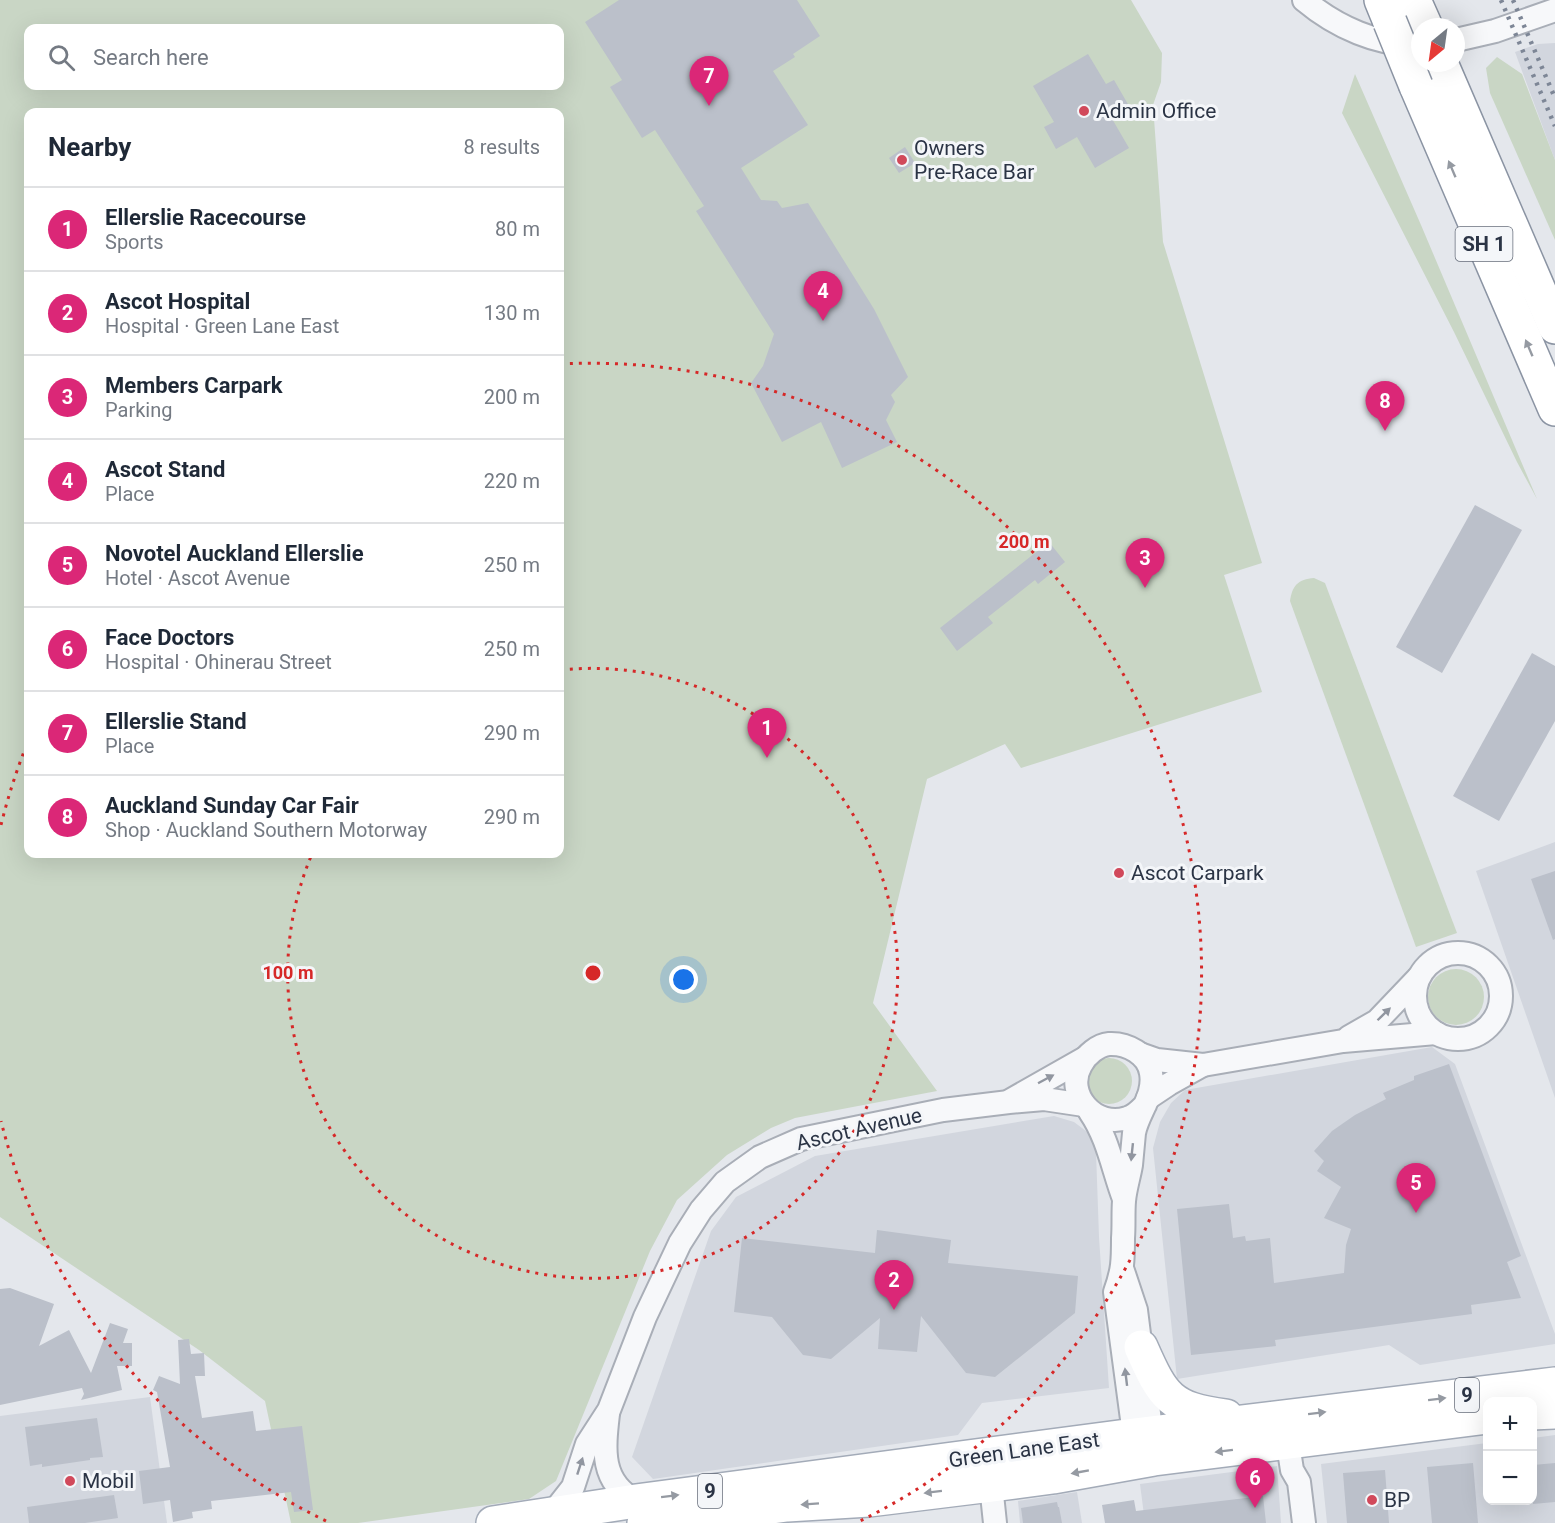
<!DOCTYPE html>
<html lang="en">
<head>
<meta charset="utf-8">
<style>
	:root { --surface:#fff; --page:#f6f6f7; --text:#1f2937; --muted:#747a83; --line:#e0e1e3; --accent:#db2777 }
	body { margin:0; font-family:Roboto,sans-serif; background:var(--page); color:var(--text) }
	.controls { position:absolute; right:18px; bottom:18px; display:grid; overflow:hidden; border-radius:12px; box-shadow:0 6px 24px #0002 }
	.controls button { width:54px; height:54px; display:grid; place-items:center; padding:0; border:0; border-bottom:2px solid var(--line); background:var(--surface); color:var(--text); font:30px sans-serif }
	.compass { position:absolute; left:1411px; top:18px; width:54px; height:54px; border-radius:50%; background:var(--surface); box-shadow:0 6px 24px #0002; rotate:209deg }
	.you { position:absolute; left:684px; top:980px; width:21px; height:21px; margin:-15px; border:4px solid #fff; border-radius:50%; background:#1a73e8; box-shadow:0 0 0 9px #1a73e833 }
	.badge { display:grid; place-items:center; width:39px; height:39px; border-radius:50%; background:var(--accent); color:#fff; font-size:20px; font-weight:700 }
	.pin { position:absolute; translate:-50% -50px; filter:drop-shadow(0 2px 3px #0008) }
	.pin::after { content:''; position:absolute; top:32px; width:21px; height:18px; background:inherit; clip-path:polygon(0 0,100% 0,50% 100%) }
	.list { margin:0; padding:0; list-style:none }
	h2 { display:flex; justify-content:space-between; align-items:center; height:78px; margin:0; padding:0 24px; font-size:26px }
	h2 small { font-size:20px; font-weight:400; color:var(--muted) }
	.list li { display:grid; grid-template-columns:39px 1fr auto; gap:18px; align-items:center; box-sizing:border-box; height:84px; padding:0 24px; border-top:2px solid var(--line) }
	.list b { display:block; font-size:22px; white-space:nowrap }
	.list p { margin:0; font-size:20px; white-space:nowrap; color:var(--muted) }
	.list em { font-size:20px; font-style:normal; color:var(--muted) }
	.icon { flex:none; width:33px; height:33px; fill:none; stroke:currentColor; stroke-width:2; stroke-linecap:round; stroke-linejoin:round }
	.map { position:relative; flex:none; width:1555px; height:1523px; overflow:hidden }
	.search { position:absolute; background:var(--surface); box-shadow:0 6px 24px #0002; left:24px; top:24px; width:540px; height:66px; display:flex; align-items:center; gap:15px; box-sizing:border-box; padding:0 21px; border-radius:12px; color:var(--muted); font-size:22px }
	.panel { position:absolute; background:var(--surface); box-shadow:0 6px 24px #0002; left:24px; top:108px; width:540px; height:750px; border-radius:12px }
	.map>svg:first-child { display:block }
</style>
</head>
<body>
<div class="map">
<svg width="1555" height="1523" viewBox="0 0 1555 1523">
	<rect width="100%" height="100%" fill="#e4e7ec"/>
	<!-- built -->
	<g fill="#d2d6de">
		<path d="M 1555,43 L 1555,160 L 1515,52 L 1538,44 Z"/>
		<path d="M 1555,842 L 1555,1098 L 1476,871 Z"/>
		<path d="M 1432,1047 L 1455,1064 L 1555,1334 L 1555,1344 L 1420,1365 L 1389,1345 L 1177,1379 L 1153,1148 L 1160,1122 L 1171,1103 L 1185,1090 Z"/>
		<path d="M 1054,1116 L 1074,1122 L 1090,1134 L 1096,1152 L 1099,1237 L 1109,1388 L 982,1403 L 958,1435 L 653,1479 L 632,1457 L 711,1231 L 736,1197 L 815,1156 Z"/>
		<path d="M 150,1397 L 167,1523 L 0,1523 L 0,1416 Z"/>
		<path d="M 1555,1435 L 1555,1523 L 1327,1523 L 1321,1464 L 1487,1443 L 1488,1500 L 1532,1500 L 1533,1438 Z"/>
		<path d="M 1277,1466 L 1281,1523 L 1145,1523 L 1140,1484 Z"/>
		<path d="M 1077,1492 L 1082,1523 L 1020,1523 L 1018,1501 Z"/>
	</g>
	<!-- green -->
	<g fill="#c9d6c5" fill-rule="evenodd">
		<path d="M 0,0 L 1131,0 L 1162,53 L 1161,82 L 1153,105 L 1163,242 L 1262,563 L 1224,575 L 1262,692 L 1021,768 L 1005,744 L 927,779 L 873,1003 L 937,1091 L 795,1118 L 771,1128 L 727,1155 L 677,1200 L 650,1251 L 556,1481 L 529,1499 L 358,1523 L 291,1523 L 265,1401 L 199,1350 L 0,1217 ZM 28,28 L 560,28 L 560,86 L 28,86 ZM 28,112 L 560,112 L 560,854 L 28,854 Z"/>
		<path d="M 1497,57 L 1522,74 L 1555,160 L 1555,240 L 1490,93 L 1486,68 Z"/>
		<path d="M 1355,74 L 1421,225 L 1537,499 L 1517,462 L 1454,332 L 1342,113 Z"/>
		<path d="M 1314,578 L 1325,583 L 1457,933 L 1416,947 L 1290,601 C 1292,586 1298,579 1314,578 Z"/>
		<circle cx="1456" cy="997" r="28"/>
		<circle cx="1109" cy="1081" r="23"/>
	</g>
	<!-- building -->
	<g fill="#bbc0ca">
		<path d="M 619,0 L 797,0 L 820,36 L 793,54 L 795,57 L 773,71 L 808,125 L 741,168 L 761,200 L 777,201 L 782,208 L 808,203 L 874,309 L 908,377 L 891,395 L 895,402 L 886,420 L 897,442 L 842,468 L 821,422 L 782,442 L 751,383 L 763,366 L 774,334 L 696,211 L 704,206 L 655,130 L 642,138 L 610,87 L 622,80 L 585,22 Z"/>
		<path d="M 1088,54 L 1106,84 L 1114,80 L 1129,106 L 1111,117 L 1129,148 L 1095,168 L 1077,137 L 1056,149 L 1044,127 L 1054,122 L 1033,86 Z"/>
		<path d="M 905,147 L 915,163 L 899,173 L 889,158 Z"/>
		<path d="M 1475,505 L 1522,530 L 1442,673 L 1396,647 Z"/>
		<path d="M 1049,542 L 1065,562 L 1038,584 L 1035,580 L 988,617 L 993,623 L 957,651 L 940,628 Z"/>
		<path d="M 1532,653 L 1555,666 L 1555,721 L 1499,821 L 1453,796 Z"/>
		<path d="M 1555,871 L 1555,939 L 1553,940 L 1531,879 Z"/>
		<path d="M 1449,1064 L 1521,1256 L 1507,1262 L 1521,1298 L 1471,1305 L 1472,1314 L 1275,1340 L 1276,1346 L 1191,1355 L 1177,1209 L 1229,1204 L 1233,1238 L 1245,1236 L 1246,1241 L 1270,1238 L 1274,1283 L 1344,1273 L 1346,1245 L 1351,1229 L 1324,1218 L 1341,1187 L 1317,1171 L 1324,1161 L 1314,1151 L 1332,1131 L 1355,1115 L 1386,1099 L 1383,1093 L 1414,1080 L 1414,1076 Z"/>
		<path d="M 877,1230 L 951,1240 L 948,1263 L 1078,1276 L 1075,1313 L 995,1377 L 966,1373 L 921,1316 L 917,1352 L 878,1349 L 880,1318 L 831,1359 L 803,1355 L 772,1317 L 734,1312 L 742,1238 L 875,1253 Z"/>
		<path d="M 10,1288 L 54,1304 L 39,1346 L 69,1330 L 91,1373 L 110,1323 L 128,1329 L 123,1343 L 132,1343 L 132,1366 L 117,1366 L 122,1390 L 81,1400 L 84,1394 L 82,1388 L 0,1405 L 0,1289 Z"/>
		<path d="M 189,1339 L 191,1354 L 204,1353 L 205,1376 L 195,1376 L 202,1418 L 253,1411 L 256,1431 L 302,1426 L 313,1510 L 294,1512 L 291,1492 L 211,1501 L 212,1509 L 192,1512 L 193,1518 L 173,1522 L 170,1500 L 143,1504 L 139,1471 L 170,1467 L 157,1392 L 153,1390 L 159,1376 L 180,1384 L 178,1340 Z"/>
		<path d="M 97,1418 L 103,1457 L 90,1458 L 90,1460 L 42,1467 L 42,1464 L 30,1466 L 25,1427 Z"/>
		<path d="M 1473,1463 L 1478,1523 L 1432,1523 L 1427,1467 Z"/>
		<path d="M 1555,1463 L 1555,1502 L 1533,1504 L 1533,1465 Z"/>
		<path d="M 1385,1470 L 1389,1523 L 1347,1523 L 1343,1473 Z"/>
		<path d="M 114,1495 L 118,1518 L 85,1523 L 29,1523 L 27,1507 Z"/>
		<path d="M 1263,1496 L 1266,1523 L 1105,1523 L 1102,1505 L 1134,1500 L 1136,1511 Z"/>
		<path d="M 1057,1502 L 1058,1507 L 1059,1507 L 1062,1523 L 1023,1523 L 1021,1508 Z"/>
	</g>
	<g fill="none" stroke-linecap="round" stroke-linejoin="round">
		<!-- street casing -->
		<g stroke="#a9aeb7" stroke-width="26">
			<g id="street">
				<path d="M 1304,0 C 1335,26 1379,47 1420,44"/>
				<path d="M 1456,40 L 1495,31 L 1555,10"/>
				<circle cx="1458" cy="996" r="43"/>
				<path d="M 1349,1037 L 1377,1021 L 1418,978"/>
				<path d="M 1140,1054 L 1157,1060 L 1203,1065 L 1343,1041 L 1436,1033"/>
				<path d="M 1148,1098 L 1169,1084 L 1203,1065"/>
				<path d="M 1011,1100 L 1085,1058"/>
				<path d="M 1090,1112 C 1108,1138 1113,1170 1124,1199"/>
				<path d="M 1123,1271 L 1136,1310 L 1153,1445"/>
				<path d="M 608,1414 C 604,1449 600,1482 636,1501"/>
				<path d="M 1283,1443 L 1290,1457 L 1292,1470 L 1299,1482 L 1304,1523"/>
				<path d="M 1136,1449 L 1115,1292 C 1123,1270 1123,1260 1123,1238 C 1124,1226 1123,1213 1124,1201 C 1125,1189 1129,1177 1131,1165 C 1132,1155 1133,1144 1134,1133 C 1138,1112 1155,1096 1151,1073 C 1148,1054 1127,1043 1109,1044 C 1098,1045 1086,1055 1081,1065 C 1064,1094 1096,1129 1127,1118 C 1135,1116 1140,1110 1145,1105"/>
				<path d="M 991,1485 L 995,1523"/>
				<path d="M 551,1515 L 573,1487 L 587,1444 L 609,1410 L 645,1317 L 680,1243 L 701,1210 L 725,1182 L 760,1157 L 801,1139 L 943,1110 L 1009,1102 L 1044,1099 L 1084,1105"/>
			</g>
		</g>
		<!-- primary casing -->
		<g stroke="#a3abb8" stroke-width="36">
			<g id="primary">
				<path d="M 1141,1347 C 1163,1397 1170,1409 1226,1416"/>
				<path d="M 1532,1413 L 1555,1412"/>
				<path d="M 493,1523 L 636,1501 L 1134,1435 L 1555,1384"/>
				<path d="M 644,1523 L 787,1505 L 869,1500 L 991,1485 L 1053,1477 L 1154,1459 L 1488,1417"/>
			</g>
		</g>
		<!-- highway casing -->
		<g stroke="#8b94a3" stroke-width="36">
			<g id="highway">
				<path d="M 1381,0 L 1390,22"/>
				<path d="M 1414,0 L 1426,27"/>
				<path d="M 1441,63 L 1555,327"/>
				<path d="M 1416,86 L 1555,409"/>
			</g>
		</g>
		<!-- street -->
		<use href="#street" stroke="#f7f8fa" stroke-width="22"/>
		<!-- primary -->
		<use href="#primary" stroke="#fff" stroke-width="33"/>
		<!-- highway -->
		<use href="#highway" stroke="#fff" stroke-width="33"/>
		<!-- rail -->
		<g stroke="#7d8696" stroke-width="4.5" stroke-dasharray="3 6" stroke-linecap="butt">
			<path d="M 1501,0 L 1555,126"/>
			<path d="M 1513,0 L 1555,98"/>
		</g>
		<!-- highway-bridge casing -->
		<g stroke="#8b94a3" stroke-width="36" stroke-linecap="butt">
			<path id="highway-bridge" d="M 1390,22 L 1416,86"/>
		</g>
		<!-- highway-bridge -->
		<use href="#highway-bridge" stroke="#fff" stroke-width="33"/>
	</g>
	<!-- one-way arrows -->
	<defs><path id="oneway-solid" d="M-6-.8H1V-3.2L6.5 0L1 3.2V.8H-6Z" transform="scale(1.5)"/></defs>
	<g fill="#959aa2">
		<use href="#oneway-solid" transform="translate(1452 169) rotate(-113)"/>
		<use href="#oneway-solid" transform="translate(1529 348) rotate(-113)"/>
		<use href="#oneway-solid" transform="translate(1437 1399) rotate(-7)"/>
		<use href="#oneway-solid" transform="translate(1317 1413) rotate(-7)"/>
		<use href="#oneway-solid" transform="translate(1224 1451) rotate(173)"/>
		<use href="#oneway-solid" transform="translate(1080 1472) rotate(170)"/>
		<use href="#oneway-solid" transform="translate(933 1492) rotate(173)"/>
		<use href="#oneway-solid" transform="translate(670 1496) rotate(-7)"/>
		<use href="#oneway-solid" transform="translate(810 1504) rotate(176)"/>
	</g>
	<g fill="#9196a0">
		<use href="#oneway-solid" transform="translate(1384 1014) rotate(-44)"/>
		<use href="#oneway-solid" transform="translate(1046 1079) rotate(-28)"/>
		<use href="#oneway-solid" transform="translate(1132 1152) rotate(96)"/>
		<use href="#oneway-solid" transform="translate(1126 1377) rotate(-97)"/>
		<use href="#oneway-solid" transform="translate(580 1466) rotate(-72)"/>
	</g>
	<!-- distance rings -->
	<g fill="none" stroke="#d62828" stroke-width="3" stroke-dasharray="3 6">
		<path d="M561 670A305 305 0 1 1 312 854"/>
		<path d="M326 1521A610 610 0 0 1 1 1121M1 825A610 610 0 0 1 27 744M561 364A610 610 0 0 1 860 1521"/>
	</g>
	<!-- markers -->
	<g fill="#d1495b" stroke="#f4f6f9" stroke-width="2">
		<circle cx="1084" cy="111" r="6"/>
		<circle cx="902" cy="160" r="6"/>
		<circle cx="1119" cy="873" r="6"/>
		<circle cx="70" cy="1481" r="6"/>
		<circle cx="1372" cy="1500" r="6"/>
	</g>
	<g text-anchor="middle" stroke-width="6" stroke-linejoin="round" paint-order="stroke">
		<!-- shield labels -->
		<g fill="#f4f6f9" stroke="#676e7b" stroke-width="1.5">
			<rect x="1455.5" y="227" width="57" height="34" rx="4.5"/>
			<rect x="1455" y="1378" width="24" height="34" rx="4.5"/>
			<rect x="698" y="1474" width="24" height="34" rx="4.5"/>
		</g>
		<g font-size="20" font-weight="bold" fill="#2b3445">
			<text x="1484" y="251">SH 1</text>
			<text x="1467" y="1402">9</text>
			<text x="710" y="1498">9</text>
		</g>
		<!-- poi labels -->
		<g font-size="21" fill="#2b3445" stroke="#f4f6f9" text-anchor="start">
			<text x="1096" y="118">Admin Office</text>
			<text x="914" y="155">Owners<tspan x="914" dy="24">Pre-Race Bar</tspan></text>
			<text x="1131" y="880">Ascot Carpark</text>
			<text x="82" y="1488">Mobil</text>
			<text x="1384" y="1507">BP</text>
		</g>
		<!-- street labels -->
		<g font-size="21" fill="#2b3445" stroke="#f4f6f9">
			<text transform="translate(859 1129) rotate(-13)" y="7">Ascot Avenue</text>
			<text transform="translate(1024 1450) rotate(-8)" y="7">Green Lane East</text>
		</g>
	</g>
	<circle cx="593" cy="973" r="9" fill="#d62828" stroke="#f4f6f9" stroke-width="3"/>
	<g font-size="18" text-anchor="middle" font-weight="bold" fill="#d62828" stroke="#f4f6f9" stroke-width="6" stroke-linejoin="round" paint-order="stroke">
		<text x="1024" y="548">200 m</text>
		<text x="288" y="979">100 m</text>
	</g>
</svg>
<div class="controls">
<button>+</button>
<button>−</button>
</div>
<svg class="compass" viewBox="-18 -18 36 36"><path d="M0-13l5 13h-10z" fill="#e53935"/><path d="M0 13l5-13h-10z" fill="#747a83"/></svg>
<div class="you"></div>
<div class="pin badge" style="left:767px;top:758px">1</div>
<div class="pin badge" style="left:894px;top:1310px">2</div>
<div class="pin badge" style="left:1145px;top:588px">3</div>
<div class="pin badge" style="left:823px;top:321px">4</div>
<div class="pin badge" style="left:1416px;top:1213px">5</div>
<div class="pin badge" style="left:1255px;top:1508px">6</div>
<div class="pin badge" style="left:709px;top:106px">7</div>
<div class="pin badge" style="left:1385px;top:431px">8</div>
<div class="search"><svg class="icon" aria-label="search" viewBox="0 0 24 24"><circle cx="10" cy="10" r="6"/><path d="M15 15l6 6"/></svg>Search here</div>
<section class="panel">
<h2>Nearby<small>8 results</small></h2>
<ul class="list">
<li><span class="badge">1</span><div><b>Ellerslie Racecourse</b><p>Sports</p></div><em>80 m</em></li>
<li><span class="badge">2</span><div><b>Ascot Hospital</b><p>Hospital · Green Lane East</p></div><em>130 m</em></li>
<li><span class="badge">3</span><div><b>Members Carpark</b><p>Parking</p></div><em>200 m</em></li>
<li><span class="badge">4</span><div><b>Ascot Stand</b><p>Place</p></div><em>220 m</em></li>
<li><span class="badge">5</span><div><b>Novotel Auckland Ellerslie</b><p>Hotel · Ascot Avenue</p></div><em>250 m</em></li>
<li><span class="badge">6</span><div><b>Face Doctors</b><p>Hospital · Ohinerau Street</p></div><em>250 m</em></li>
<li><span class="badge">7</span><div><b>Ellerslie Stand</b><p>Place</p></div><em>290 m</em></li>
<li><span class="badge">8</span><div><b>Auckland Sunday Car Fair</b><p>Shop · Auckland Southern Motorway</p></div><em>290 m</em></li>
</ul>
</section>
</div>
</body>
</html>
